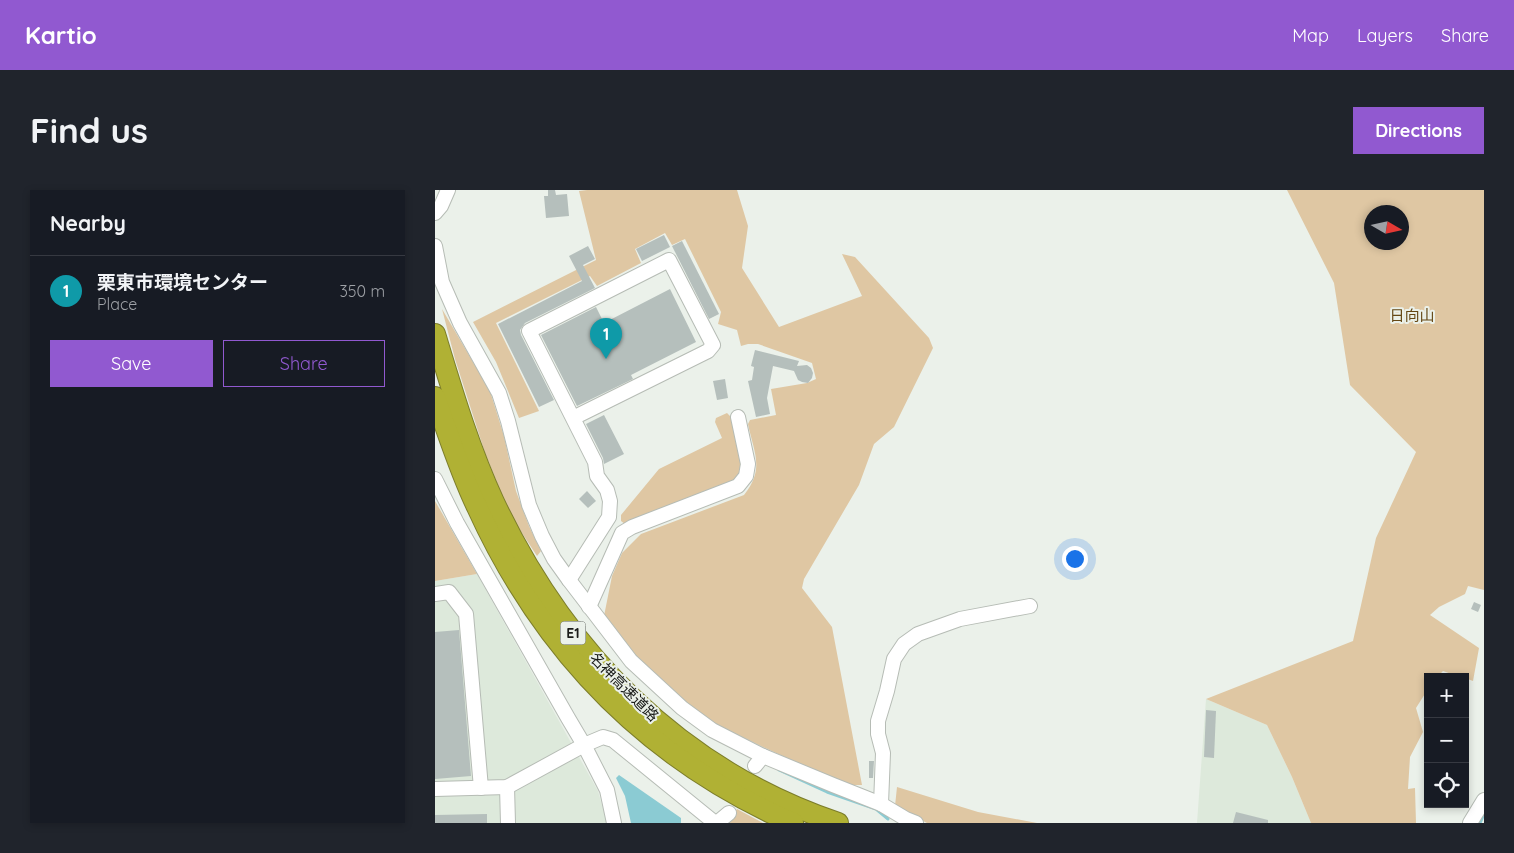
<!DOCTYPE html>
<html lang="en">
<head>
<meta charset="utf-8">
<style>
	:root { --surface:#171b24; --page:#20242c; --text:#f1f3f6; --muted:#9ea1a6; --line:#363941; --accent:#9159d0 }
	body { margin:0; font-family:Quicksand,"Noto Sans JP",sans-serif; background:var(--page); color:var(--text) }
	.controls { position:absolute; right:15px; bottom:15px; display:grid; overflow:hidden; border-radius:0px; box-shadow:0 2px 8px #0003 }
	.controls button { width:45px; height:45px; display:grid; place-items:center; padding:0; border:0; border-bottom:1px solid var(--line); background:var(--surface); color:var(--text); font:25px sans-serif }
	.compass { position:absolute; left:929px; top:15px; width:45px; height:45px; border-radius:50%; background:var(--surface); box-shadow:0 2px 8px #0003; rotate:99deg }
	.you { position:absolute; left:639px; top:368px; width:18px; height:18px; margin:-12px; border:4px solid #fff; border-radius:50%; background:#1a73e8; box-shadow:0 0 0 8px #1a73e833 }
	.badge { display:grid; place-items:center; width:32px; height:32px; border-radius:50%; background:var(--accent); color:#fff; font-size:16px; font-weight:700 }
	.pin { position:absolute; translate:-50% -41px; filter:drop-shadow(0 1px 2px #0008) }
	.pin::after { content:''; position:absolute; top:26px; width:18px; height:15px; background:inherit; clip-path:polygon(0 0,100% 0,50% 100%) }
	.list { margin:0; padding:0; list-style:none }
	h2 { display:flex; justify-content:space-between; align-items:center; height:65px; margin:0; padding:0 20px; font-size:21px }
	h2 small { font-size:16px; font-weight:400; color:var(--muted) }
	.list li { display:grid; grid-template-columns:32px 1fr auto; gap:15px; align-items:center; box-sizing:border-box; height:70px; padding:0 20px; border-top:1px solid var(--line) }
	.list b { display:block; font-size:19px; white-space:nowrap }
	.list p { margin:0; font-size:16px; white-space:nowrap; color:var(--muted) }
	.list em { font-size:16px; font-style:normal; color:var(--muted) }
	.actions { display:flex; gap:10px; padding:15px 20px }
	.actions a { flex:1; padding:11px 0; border:1px solid var(--accent); border-radius:0px; text-align:center; font-size:18px; color:var(--accent) }
	.actions .main { background:var(--accent); color:#fff }
	.icon { flex:none; width:28px; height:28px; fill:none; stroke:currentColor; stroke-width:2; stroke-linecap:round; stroke-linejoin:round }
	.map { position:relative; flex:none; width:1049px; height:633px; overflow:hidden; border-radius:0px }
	header { display:flex; align-items:center; gap:30px; box-sizing:border-box; height:70px; padding:0 25px; background:var(--accent); color:#fff }
	header strong { font-size:24px }
	nav { display:flex; gap:28px; margin-inline-start:auto; font-size:18px }
	.intro { display:flex; align-items:center; justify-content:space-between; box-sizing:border-box; height:120px; padding:0 30px }
	h1 { margin:0; font-size:35px }
	.button { padding:12px 22px; border-radius:0px; background:var(--accent); color:#fff; font-size:18px; font-weight:700 }
	main { display:flex; gap:30px; padding:0 30px }
	aside { flex:1; background:var(--surface); border-radius:0px; box-shadow:0 2px 8px #0003 }
	.map>svg:first-child { display:block }
</style>
</head>
<body>
<header>
<strong>Kartio</strong>
<nav><a>Map</a><a>Layers</a><a>Share</a></nav>
</header>
<div class="intro"><h1>Find us</h1><a class="button">Directions</a></div>
<main>
<aside>
<h2>Nearby<small></small></h2>
<ul class="list">
<li><span class="badge" style="background:#0f9aa8">1</span><div><b>栗東市環境センター</b><p>Place</p></div><em>350 m</em></li>
</ul>
<div class="actions"><a class="main">Save</a><a>Share</a></div>
</aside>
<div class="map">
<svg width="1049" height="633" viewBox="0 0 1049 633">
	<rect width="100%" height="100%" fill="#ebf1ea"/>
	<!-- built -->
	<g fill="#dde9db">
		<path d="M 42,384 L 163,601 L 172,633 L 0,633 L 0,391 Z"/>
		<path d="M 771,509 L 832,535 L 857,587 L 876,633 L 762,633 Z"/>
	</g>
	<!-- green -->
	<g fill="#dfc7a3" fill-rule="evenodd">
		<path d="M 152,0 L 302,0 L 313,36 L 307,78 L 344,137 L 427,106 L 407,64 L 420,67 L 494,148 L 498,158 L 459,237 L 439,254 L 424,295 L 369,389 L 367,398 L 397,437 L 427,595 L 411,595 L 328,557 L 275,531 L 223,490 L 196,461 L 169,426 L 177,386 L 187,363 L 206,344 L 309,305 C 330,279 319,263 313,234 L 315,230 L 341,225 L 336,199 L 372,193 L 381,189 L 377,173 L 323,154 L 313,154 L 306,156 L 302,140 L 283,134 L 286,122 L 250,49 L 237,55 L 230,43 L 200,59 L 206,73 L 162,96 L 155,86 L 61,133 L 104,221 L 84,228 L 61,172 L 38,132 L 161,70 L 144,1 Z"/>
		<path d="M 852,0 L 1049,0 L 1049,400 L 1033,396 L 1030,404 L 1004,417 L 995,425 L 1044,458 L 1038,491 L 1030,488 L 1030,487 L 1025,487 L 1008,481 L 1002,487 L 993,487 L 993,499 L 981,518 L 988,542 L 975,567 L 973,599 L 980,598 L 981,633 L 876,633 L 857,587 L 832,535 L 771,509 L 918,451 L 941,348 L 981,262 L 915,195 L 899,93 ZM 936,22 L 966,22 L 966,52 L 936,52 Z"/>
		<path d="M 7,119 L 55,201 L 69,246 L 81,301 L 94,336 L 106,361 L 102,366 L 81,334 L 71,315 L 50,263 L 20,169 Z"/>
		<path d="M 292,223 L 297,228 L 308,276 L 306,286 L 299,291 L 190,334 L 186,331 L 186,325 L 224,279 L 287,248 L 280,232 L 281,228 Z"/>
		<path d="M 0,311 L 42,384 L 0,391 Z"/>
		<path d="M 462,597 L 543,622 L 602,633 L 492,633 L 460,616 Z"/>
		<path d="M 302,619 L 328,633 L 291,633 Z"/>
	</g>
	<!-- water -->
	<path fill="#8bcbd3" d="M 184,585 L 246,628 L 246,633 L 196,633 L 190,606 L 181,588 Z"/>
	<g fill="none" stroke-linecap="round" stroke-linejoin="round">
		<!-- stream -->
		<g stroke="#8bcbd3" stroke-width="3">
			<path d="M 344,580 L 392,602 L 441,619 L 453,629"/>
			<path d="M 1045,633 L 1049,624"/>
		</g>
	</g>
	<!-- building -->
	<g fill="#b5bfbc">
		<path d="M 113,0 L 120,0 L 121,5 L 132,4 L 134,26 L 111,28 L 109,6 L 113,6 Z"/>
		<path d="M 229,45 L 235,57 L 207,71 L 201,59 Z"/>
		<path d="M 247,51 L 284,124 L 274,129 L 237,56 Z"/>
		<path d="M 153,56 L 160,69 L 148,75 L 160,98 L 90,133 L 85,140 L 86,145 L 119,210 L 104,217 L 63,134 L 147,91 L 134,66 Z"/>
		<path d="M 235,99 L 261,152 L 196,185 L 198,189 L 142,216 L 106,145 L 161,117 L 169,133 Z"/>
		<path d="M 320,160 L 364,171 L 362,176 L 372,175 L 376,178 L 378,183 L 377,188 L 373,193 L 367,192 L 363,190 L 359,181 L 338,176 L 332,208 L 335,224 L 321,227 L 313,191 L 317,190 L 319,177 L 316,176 Z"/>
		<path d="M 290,189 L 293,208 L 282,210 L 278,191 Z"/>
		<path d="M 169,225 L 189,264 L 169,274 L 168,268 L 151,234 Z"/>
		<path d="M 152,301 L 161,311 L 153,318 L 144,309 Z"/>
		<path d="M 1039,412 L 1046,415 L 1043,422 L 1036,419 Z"/>
		<path d="M 24,440 L 36,586 L 0,589 L 0,442 Z"/>
		<path d="M 771,520 L 781,521 L 779,568 L 769,567 Z"/>
		<path d="M 434,571 L 439,571 L 438,588 L 434,588 Z"/>
		<path d="M 801,622 L 833,630 L 833,633 L 798,633 Z"/>
		<path d="M 52,624 L 52,633 L 0,633 L 0,625 Z"/>
	</g>
	<g fill="none" stroke-linecap="round" stroke-linejoin="round">
		<!-- minor casing -->
		<g stroke="#b6bcb5" stroke-width="16">
			<g id="minor">
				<path d="M 0,23 L 6,16 L 13,0"/>
				<path d="M 0,56 L 7,92 L 25,133 L 64,203 L 73,231 L 94,315 L 107,346 L 119,369 L 134,390 L 196,471 L 247,518 L 277,540 L 328,566 L 398,595 L 446,614 L 471,629 L 481,633"/>
				<path d="M 0,289 L 22,333 L 133,528 L 149,555 L 172,600 L 179,633"/>
				<path d="M 134,390 L 174,327 L 175,311 L 172,300 L 162,286 L 160,272 L 94,141 L 234,70 L 278,155 L 273,161 L 138,228"/>
				<path d="M 0,404 L 14,402 L 31,424 L 46,598"/>
				<path d="M 154,417 L 187,343 L 197,337 L 303,296 L 311,286 L 313,274 L 303,227"/>
				<path d="M 320,576 L 328,566"/>
				<path d="M 72,597 L 73,633"/>
				<path d="M 0,599 L 72,597 L 149,555 L 168,547 L 178,550 L 280,633"/>
				<path d="M 446,614 L 448,563 L 443,544 L 443,531 L 452,501 L 459,469 L 469,454 L 483,444 L 525,429 L 595,416"/>
				<path d="M 282,633 L 294,623"/>
				<path d="M 1035,633 L 1049,610"/>
			</g>
		</g>
		<!-- highway casing -->
		<g stroke="#7c7d2b" stroke-width="22">
			<g id="highway">
				<path d="M 0,144 C 17,200 34,258 59,312 C 130,462 243,579 403,633"/>
				<path d="M 0,207 C 13,244 25,282 42,317 C 108,462 212,569 358,633"/>
			</g>
		</g>
		<!-- minor -->
		<use href="#minor" stroke="#fff" stroke-width="14"/>
		<!-- highway -->
		<use href="#highway" stroke="#b0b134" stroke-width="20"/>
	</g>
	<g text-anchor="middle" stroke-width="4" stroke-linejoin="round" paint-order="stroke">
		<!-- shield labels -->
		<rect fill="#ebf1ea" stroke="#595c58" stroke-width="1" x="125.5" y="431.5" width="25" height="23" rx="4"/>
		<g font-size="14" font-weight="bold" fill="#1a1c19">
			<text x="138" y="448">E1</text>
		</g>
		<!-- park labels -->
		<g font-size="15" fill="#654815" stroke="#ebf1ea">
			<text x="977" y="131">日向山</text>
		</g>
		<!-- street labels -->
		<g font-size="15" fill="#1a1c19" stroke="#ebf1ea">
			<text transform="translate(189 497) rotate(45)" y="5">名神高速道路</text>
		</g>
	</g>
</svg>
<div class="controls">
<button>+</button>
<button>−</button>
<button><svg class="icon" aria-label="locate" viewBox="0 0 24 24"><circle cx="12" cy="12" r="6"/><path d="M12 2v4M12 18v4M2 12h4M18 12h4"/></svg></button>
</div>
<svg class="compass" viewBox="-18 -18 36 36"><path d="M0-13l5 13h-10z" fill="#e53935"/><path d="M0 13l5-13h-10z" fill="#9ea1a6"/></svg>
<div class="you"></div>
<div class="pin badge" style="left:171px;top:169px;background:#0f9aa8">1</div>
</div>
</main>
</body>
</html>
